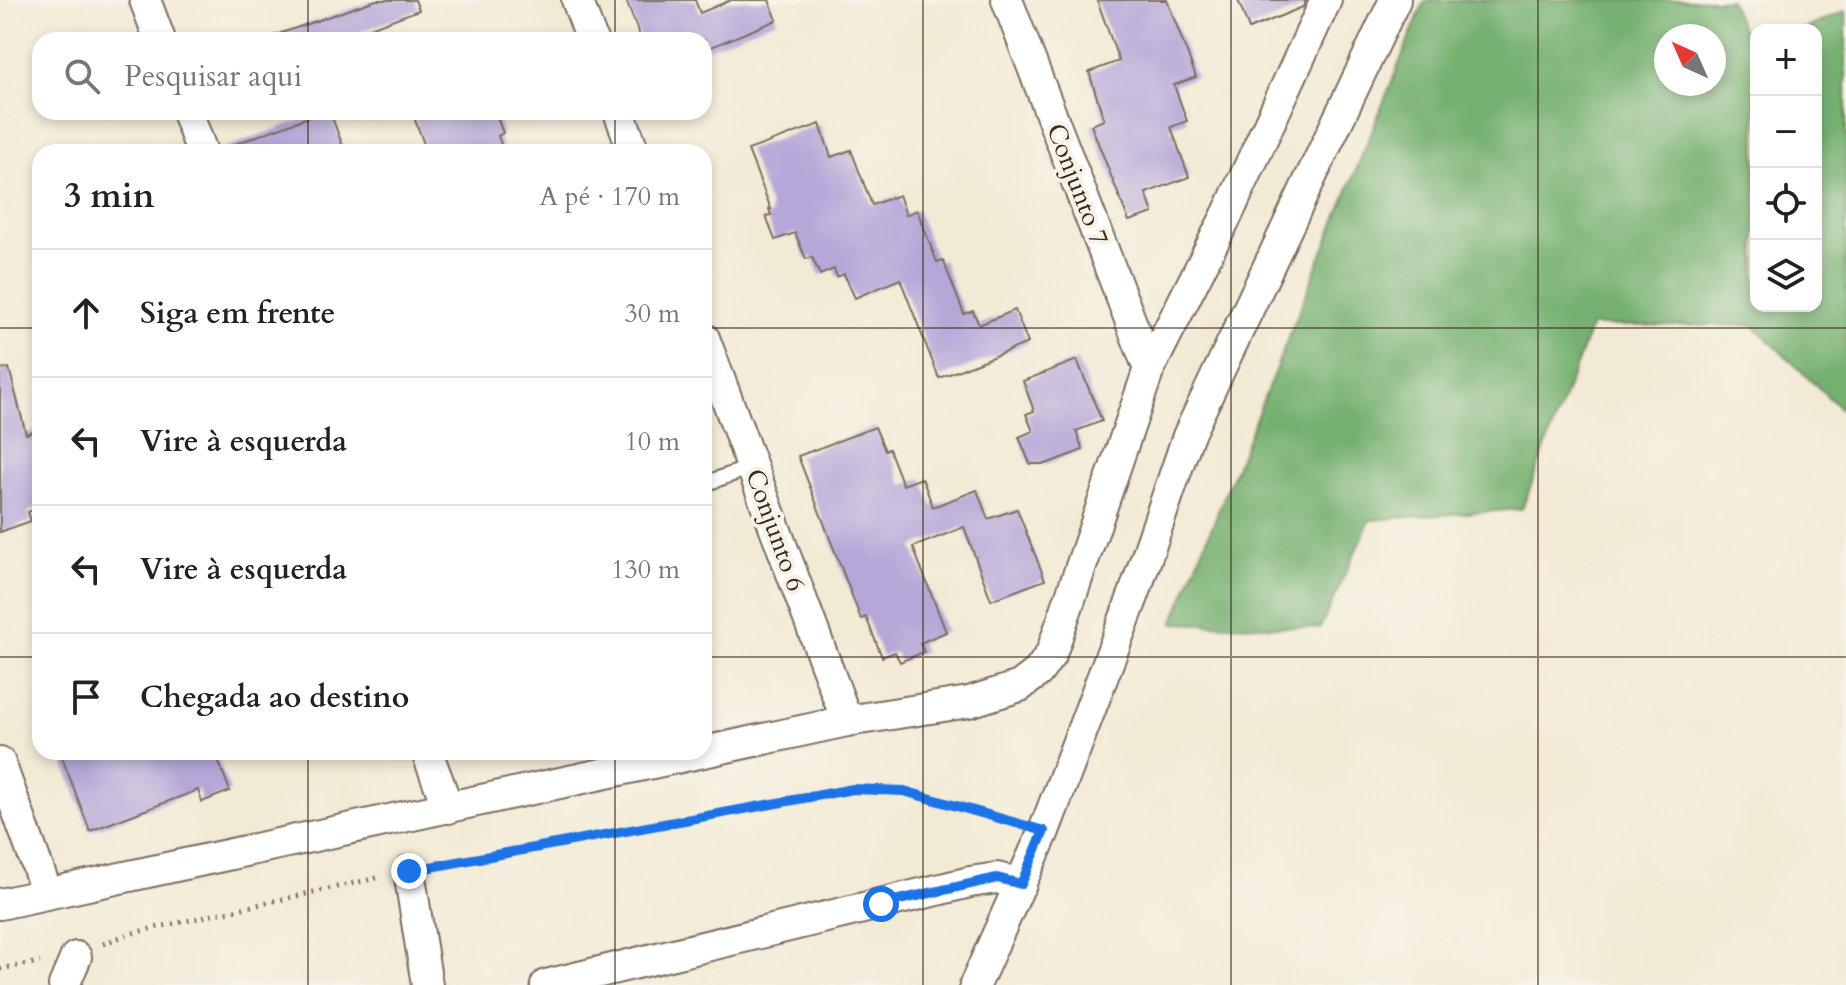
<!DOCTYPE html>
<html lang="pt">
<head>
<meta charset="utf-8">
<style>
	:root { --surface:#fff; --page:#f6f6f6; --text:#222; --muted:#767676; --line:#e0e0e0 }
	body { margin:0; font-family:Cardo,serif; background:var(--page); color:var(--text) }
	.controls { position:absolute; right:24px; top:24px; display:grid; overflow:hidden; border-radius:16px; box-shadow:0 4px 12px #0003 }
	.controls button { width:72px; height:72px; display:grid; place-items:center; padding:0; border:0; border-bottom:2px solid var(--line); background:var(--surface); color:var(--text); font:40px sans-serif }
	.compass { position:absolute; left:1654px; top:24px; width:72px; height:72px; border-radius:50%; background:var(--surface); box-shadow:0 4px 12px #0003; rotate:315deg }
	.stop { position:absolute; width:24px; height:24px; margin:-18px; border:6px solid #1a73e8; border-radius:50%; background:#fff }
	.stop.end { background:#1a73e8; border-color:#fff; box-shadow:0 2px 8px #0008 }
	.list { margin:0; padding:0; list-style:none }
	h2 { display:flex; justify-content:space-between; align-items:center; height:104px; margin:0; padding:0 32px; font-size:34px }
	h2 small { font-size:26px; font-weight:400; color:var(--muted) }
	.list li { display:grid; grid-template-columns:52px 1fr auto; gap:24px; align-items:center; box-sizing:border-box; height:128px; padding:0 32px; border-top:2px solid var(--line) }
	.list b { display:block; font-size:30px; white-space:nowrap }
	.list em { font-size:26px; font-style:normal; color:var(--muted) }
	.icon { flex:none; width:44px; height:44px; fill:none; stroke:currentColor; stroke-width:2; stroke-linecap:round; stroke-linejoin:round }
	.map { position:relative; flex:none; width:1846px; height:985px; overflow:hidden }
	.search { position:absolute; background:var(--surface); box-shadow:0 4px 12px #0003; left:32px; top:32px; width:680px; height:88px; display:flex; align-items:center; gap:20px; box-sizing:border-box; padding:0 28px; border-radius:24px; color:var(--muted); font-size:30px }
	.panel { position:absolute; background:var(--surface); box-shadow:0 4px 12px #0003; left:32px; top:144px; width:680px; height:616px; border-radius:24px }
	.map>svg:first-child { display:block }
</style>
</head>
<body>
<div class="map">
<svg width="1846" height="985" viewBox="0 0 1846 985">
	<rect width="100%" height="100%" fill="#f7f3e8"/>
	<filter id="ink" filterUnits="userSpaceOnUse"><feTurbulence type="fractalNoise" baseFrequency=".0125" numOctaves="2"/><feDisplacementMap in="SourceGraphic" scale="16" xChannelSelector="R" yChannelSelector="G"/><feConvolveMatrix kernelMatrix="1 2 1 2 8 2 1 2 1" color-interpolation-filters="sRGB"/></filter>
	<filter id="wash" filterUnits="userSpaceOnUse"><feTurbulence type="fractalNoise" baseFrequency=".006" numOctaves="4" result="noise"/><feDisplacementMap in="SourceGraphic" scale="32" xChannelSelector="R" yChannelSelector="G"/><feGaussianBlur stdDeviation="1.8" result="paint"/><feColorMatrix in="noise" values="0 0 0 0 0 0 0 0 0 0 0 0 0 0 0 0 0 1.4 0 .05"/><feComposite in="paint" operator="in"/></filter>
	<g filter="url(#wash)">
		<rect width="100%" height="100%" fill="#f3ead5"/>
		<!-- forest -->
		<path fill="#74b06f" stroke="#586d46" stroke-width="2" fill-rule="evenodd" d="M 1429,0 L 1730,0 L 1751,50 L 1756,49 L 1756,306 L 1816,306 L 1816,30 L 1801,30 L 1846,11 L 1846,414 L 1753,325 L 1591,326 L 1522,509 L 1370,520 L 1320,628 L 1173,623 L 1424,2 ZM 1666,36 L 1714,36 L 1714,84 L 1666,84 Z"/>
		<g id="blocks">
			<!-- building -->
			<g fill="#b5a7d8">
				<path d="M 376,0 L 415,0 L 419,10 L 356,33 L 359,40 L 270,40 L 270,37 Z"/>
				<path d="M 626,0 L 695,0 L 700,13 L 731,0 L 769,0 L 777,20 L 704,50 L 704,40 L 636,40 L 640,37 Z"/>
				<path d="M 1097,0 L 1167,0 L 1196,77 L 1174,85 L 1187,121 L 1171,127 L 1189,177 L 1146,193 L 1153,213 L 1129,221 L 1091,125 L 1104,120 L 1089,72 L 1119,61 Z"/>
				<path d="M 1238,0 L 1306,0 L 1303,7 L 1249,29 Z"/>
				<path d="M 322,112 L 330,112 L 345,152 L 222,152 L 222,149 Z"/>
				<path d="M 412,112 L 495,112 L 503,133 L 498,136 L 504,152 L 427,152 Z"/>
				<path d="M 820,124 L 831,157 L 851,150 L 872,205 L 899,195 L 906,215 L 917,210 L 937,262 L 943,260 L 964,314 L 973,311 L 979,325 L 1015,310 L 1028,343 L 939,378 L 900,279 L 855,298 L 844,274 L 837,277 L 834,269 L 820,275 L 812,257 L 806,259 L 795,233 L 775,240 L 766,216 L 771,215 L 769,209 L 771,209 L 748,150 Z"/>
				<path d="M 1077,360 L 1102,421 L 1076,431 L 1083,450 L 1046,464 L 1030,464 L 1019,437 L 1033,431 L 1026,414 L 1034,411 L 1023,381 Z"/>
				<path d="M 9,368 L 26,434 L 40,428 L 40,507 L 28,512 L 31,521 L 0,532 L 0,369 Z"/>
				<path d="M 875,427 L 885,451 L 889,449 L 903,485 L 922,478 L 933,507 L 977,490 L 988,519 L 1017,509 L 1045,580 L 991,600 L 964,527 L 913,547 L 946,632 L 920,643 L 924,652 L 900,662 L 895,652 L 882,657 L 866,617 L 861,619 L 798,456 Z"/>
				<path d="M 60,752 L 215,752 L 230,791 L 202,802 L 198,790 L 90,831 Z"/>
			</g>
		</g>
	</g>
	<g filter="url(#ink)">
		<use href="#blocks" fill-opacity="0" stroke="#7b6d5e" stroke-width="2"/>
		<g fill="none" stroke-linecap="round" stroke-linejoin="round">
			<!-- service casing -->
			<g stroke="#7b6d5e" stroke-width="18">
				<path id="service" d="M 704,484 L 752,467"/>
			</g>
			<!-- minor casing -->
			<g stroke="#7b6d5e" stroke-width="34">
				<g id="minor">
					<path d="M 145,0 L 160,40"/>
					<path d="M 577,0 L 592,40"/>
					<path d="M 1007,0 L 1149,369"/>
					<path d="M 187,112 L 202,152"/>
					<path d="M 619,112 L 634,152"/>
					<path d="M 704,338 L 847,721"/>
					<path d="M 427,752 L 448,808"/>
					<path d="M 0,763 L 47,893"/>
					<path d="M 409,871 L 427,985"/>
					<path d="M 0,904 L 847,721 L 969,702 L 1020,686 L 1038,672 L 1051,654 L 1149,369 L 1229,211 L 1326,0"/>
					<path d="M 64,985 L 76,957"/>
					<path d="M 546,985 L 970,882 L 997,878 L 1021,884"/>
					<path d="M 975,985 L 1044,831 L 1134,594 L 1188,436 L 1395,0"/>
				</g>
			</g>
			<!-- path -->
			<g stroke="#7b6d5e" stroke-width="5" stroke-dasharray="2 6" stroke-linecap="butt">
				<path d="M 438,865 L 853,789 L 904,791 L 1016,822"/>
				<path d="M 103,944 L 128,934 L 381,877"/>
				<path d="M 0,969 L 40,962"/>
			</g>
			<!-- service -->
			<use href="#service" stroke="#fff" stroke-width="14"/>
			<!-- minor -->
			<use href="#minor" stroke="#fff" stroke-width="30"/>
		</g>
	</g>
	<g fill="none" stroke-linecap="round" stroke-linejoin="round" filter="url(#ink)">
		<!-- route -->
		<path stroke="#1a73e8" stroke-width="10" d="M 409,871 L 853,789 L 904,791 L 1044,831 L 1021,884 L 997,878 L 881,904"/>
	</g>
	<!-- grid -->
	<path fill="none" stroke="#3b2a1e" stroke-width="2" stroke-opacity="0.55" d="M 308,0 L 308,40M 615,0 L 615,40M 923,0 L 923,985M 1231,0 L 1231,985M 1538,0 L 1538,985M 308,112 L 308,152M 615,112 L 615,152M 0,328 L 40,328M 704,328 L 1846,328M 0,657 L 40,657M 704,657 L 1846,657M 308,752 L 308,985M 615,752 L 615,985"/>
	<g text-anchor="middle" stroke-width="8" stroke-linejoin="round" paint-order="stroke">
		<!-- street labels -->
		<g font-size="26" fill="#3b2a1e" stroke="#f7f3e8">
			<text transform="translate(1078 184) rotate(69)" y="9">Conjunto 7</text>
			<text transform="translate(776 530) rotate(70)" y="9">Conjunto 6</text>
		</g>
	</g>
</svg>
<div class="controls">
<button>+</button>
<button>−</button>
<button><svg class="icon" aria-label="locate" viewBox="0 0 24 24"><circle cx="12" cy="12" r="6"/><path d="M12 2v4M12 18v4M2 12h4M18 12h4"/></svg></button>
<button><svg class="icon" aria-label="layers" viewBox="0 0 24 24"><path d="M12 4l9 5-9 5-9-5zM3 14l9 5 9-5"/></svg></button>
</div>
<svg class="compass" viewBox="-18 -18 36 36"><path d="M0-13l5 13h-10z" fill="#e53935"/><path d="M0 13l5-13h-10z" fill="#767676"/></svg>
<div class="stop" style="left:881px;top:904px"></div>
<div class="stop end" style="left:409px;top:871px"></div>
<div class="search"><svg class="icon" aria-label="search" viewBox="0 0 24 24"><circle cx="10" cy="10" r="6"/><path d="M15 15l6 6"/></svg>Pesquisar aqui</div>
<section class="panel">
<h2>3 min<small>A pé · 170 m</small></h2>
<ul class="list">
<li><svg class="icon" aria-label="ahead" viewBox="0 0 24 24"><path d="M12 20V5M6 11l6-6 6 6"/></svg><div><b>Siga em frente</b></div><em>30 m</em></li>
<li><svg class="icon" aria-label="left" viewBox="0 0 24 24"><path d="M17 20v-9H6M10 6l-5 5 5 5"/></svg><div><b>Vire à esquerda</b></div><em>10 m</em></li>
<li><svg class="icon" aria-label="left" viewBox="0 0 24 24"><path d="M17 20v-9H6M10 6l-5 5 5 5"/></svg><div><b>Vire à esquerda</b></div><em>130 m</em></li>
<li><svg class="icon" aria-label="arrive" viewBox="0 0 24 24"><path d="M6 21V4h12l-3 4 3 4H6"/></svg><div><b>Chegada ao destino</b></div></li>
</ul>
</section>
</div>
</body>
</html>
